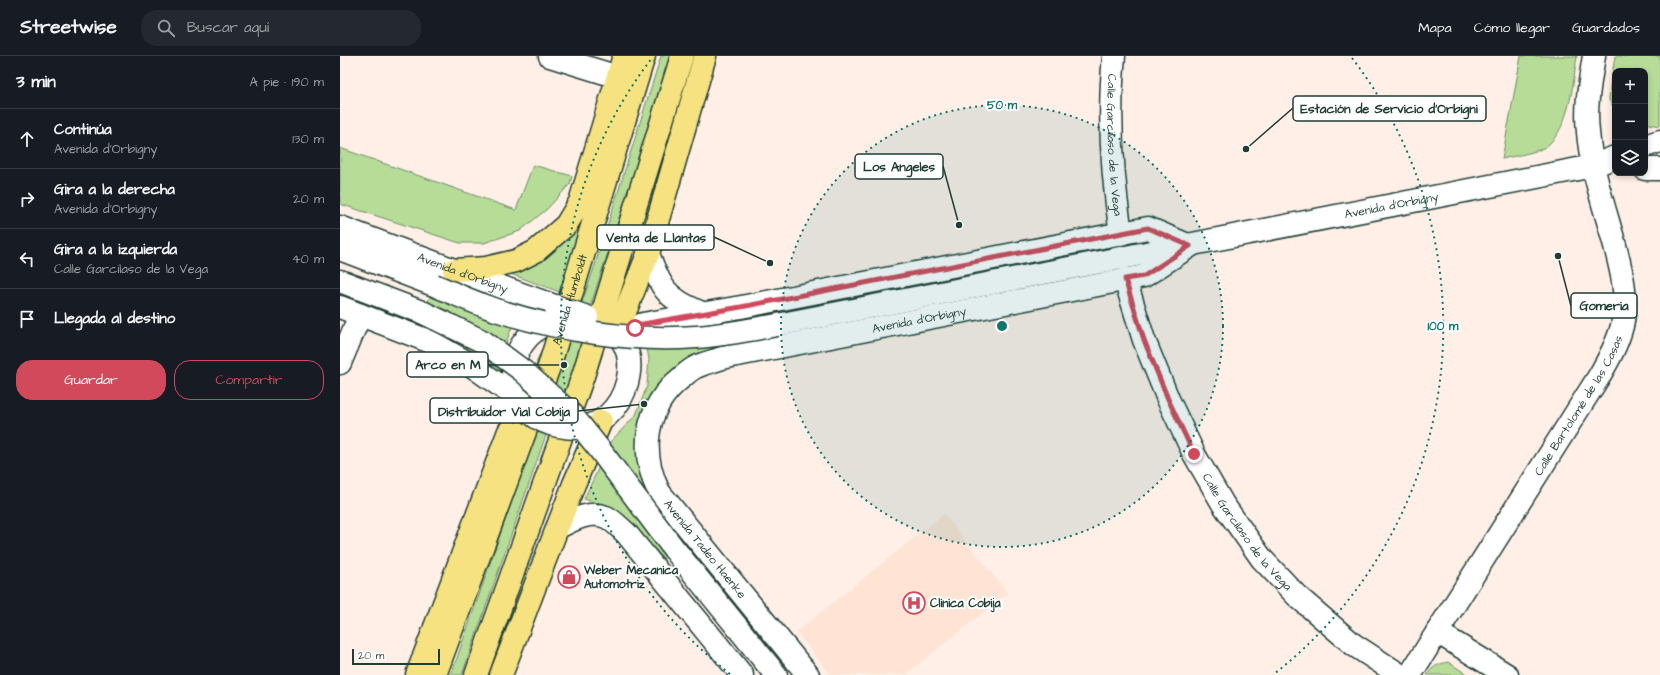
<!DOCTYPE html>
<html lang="es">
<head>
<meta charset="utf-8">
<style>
	:root { --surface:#171b24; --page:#242831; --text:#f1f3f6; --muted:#9ea1a6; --line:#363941; --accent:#d1495b }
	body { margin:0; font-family:"Architects Daughter",sans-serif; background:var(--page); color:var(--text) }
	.controls { position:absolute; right:12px; top:12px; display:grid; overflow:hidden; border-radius:8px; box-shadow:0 2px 6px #0003 }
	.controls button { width:36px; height:36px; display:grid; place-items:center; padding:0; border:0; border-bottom:1px solid var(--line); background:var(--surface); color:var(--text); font:20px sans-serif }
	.scale { position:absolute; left:12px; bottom:10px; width:88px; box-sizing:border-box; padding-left:4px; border:2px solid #1f3d34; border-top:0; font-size:11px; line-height:14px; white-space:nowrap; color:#1f3d34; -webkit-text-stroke:3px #fff; paint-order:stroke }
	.stop { position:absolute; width:12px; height:12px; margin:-9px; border:3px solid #d1495b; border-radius:50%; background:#fff }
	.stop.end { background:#d1495b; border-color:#fff; box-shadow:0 1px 4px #0008 }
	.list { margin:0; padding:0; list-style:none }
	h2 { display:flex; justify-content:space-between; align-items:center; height:52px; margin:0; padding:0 16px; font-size:17px }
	h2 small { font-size:13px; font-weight:400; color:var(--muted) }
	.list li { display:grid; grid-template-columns:26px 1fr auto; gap:12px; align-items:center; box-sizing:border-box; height:60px; padding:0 16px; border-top:1px solid var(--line) }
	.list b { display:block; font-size:15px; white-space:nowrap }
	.list p { margin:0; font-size:13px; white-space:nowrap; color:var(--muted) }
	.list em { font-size:13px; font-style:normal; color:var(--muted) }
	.actions { display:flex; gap:8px; padding:12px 16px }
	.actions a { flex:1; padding:9px 0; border:1px solid var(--accent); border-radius:16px; text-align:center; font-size:14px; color:var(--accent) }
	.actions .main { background:var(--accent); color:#fff }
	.icon { flex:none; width:22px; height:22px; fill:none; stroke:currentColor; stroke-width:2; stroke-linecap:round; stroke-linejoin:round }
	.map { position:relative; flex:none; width:1320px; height:619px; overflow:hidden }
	header { display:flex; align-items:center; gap:24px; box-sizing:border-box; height:56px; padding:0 20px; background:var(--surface); border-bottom:1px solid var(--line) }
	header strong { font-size:19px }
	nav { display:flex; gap:22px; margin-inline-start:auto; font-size:14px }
	.search { width:280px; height:36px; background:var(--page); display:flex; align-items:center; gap:10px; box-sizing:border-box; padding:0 14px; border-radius:16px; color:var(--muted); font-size:15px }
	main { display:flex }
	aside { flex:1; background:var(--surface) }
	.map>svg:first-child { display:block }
</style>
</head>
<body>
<header>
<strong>Streetwise</strong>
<div class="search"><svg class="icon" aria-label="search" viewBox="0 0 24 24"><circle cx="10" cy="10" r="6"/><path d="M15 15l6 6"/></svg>Buscar aquí</div>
<nav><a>Mapa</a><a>Cómo llegar</a><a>Guardados</a></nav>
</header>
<main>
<aside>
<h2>3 min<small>A pie · 190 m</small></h2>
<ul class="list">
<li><svg class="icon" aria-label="ahead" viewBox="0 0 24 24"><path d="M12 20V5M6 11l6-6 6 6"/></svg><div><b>Continúa</b><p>Avenida d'Orbigny</p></div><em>130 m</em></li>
<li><svg class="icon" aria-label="right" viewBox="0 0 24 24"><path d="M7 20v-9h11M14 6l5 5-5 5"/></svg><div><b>Gira a la derecha</b><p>Avenida d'Orbigny</p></div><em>20 m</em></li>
<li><svg class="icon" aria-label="left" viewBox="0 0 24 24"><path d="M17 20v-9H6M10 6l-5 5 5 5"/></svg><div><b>Gira a la izquierda</b><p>Calle Garcilaso de la Vega</p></div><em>40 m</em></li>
<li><svg class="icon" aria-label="arrive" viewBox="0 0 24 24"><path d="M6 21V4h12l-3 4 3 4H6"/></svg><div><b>Llegada al destino</b></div></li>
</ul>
<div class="actions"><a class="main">Guardar</a><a>Compartir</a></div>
</aside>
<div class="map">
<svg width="1320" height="619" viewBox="0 0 1320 619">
	<rect width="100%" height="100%" fill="#ffefe7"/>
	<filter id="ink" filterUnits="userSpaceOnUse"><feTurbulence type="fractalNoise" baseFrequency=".025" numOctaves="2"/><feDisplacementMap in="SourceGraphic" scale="8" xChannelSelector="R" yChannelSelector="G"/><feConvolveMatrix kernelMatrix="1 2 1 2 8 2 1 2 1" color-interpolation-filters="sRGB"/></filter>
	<g filter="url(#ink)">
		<!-- built -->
		<path fill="#ffe4d6" d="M 604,458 L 668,537 L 565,619 L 491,619 L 456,576 Z"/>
		<!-- green -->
		<g fill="#b6dc98" stroke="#6a8c66">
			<path d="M 321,0 L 332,0 L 241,279 L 256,287 L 263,297 L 247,345 L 235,348 L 218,345 L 122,619 L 111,619 L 209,339 C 205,332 198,322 197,314 C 193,293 216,285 231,278 L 253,215 Z"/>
			<path d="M 1181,0 L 1237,0 C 1233,27 1229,83 1199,94 C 1187,98 1174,100 1162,103 Z"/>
			<path d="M 1275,0 L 1320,0 L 1320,70 L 1305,67 L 1305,15 L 1275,15 L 1275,53 L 1269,44 L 1270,30 Z"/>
			<path d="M 0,92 L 176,154 L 193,109 L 232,120 L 230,128 L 207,153 L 180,175 L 144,187 L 120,187 L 0,148 Z"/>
			<path d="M 247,155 L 220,236 L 168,217 C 181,211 195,206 208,199 C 225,189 236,172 247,155 Z"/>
			<path d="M 99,216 L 187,248 L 172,271 L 167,284 L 159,321 L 78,273 Z"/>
			<path d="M 434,255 L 440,283 L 373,298 L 305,365 L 346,482 L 324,503 C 297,474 284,455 244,443 L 271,385 L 296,359 L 307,330 L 309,303 L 304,276 Z"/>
			<path d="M 1108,606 L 1128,619 L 1087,619 C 1092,611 1098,608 1108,606 Z"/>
		</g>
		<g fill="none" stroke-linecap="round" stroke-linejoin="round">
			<!-- street casing -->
			<g stroke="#1f3d34" stroke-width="25">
				<g id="street">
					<path d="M 210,0 L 278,21"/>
					<path id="s1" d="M 774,0 C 768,59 772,119 781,178"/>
					<path id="s2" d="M 785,223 L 804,284 L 828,343 L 854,398 L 883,448 L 922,503 L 957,540 L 1014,589 L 1060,619"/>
					<path d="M 0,307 L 20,259"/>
					<path d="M 1097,576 L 1167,619"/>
					<path id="s3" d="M 1070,619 L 1258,322 C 1268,305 1277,289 1282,270 C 1289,241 1281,213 1274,186 C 1264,150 1251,113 1248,76 C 1245,50 1250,25 1254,0"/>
				</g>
			</g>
			<!-- secondary casing -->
			<g stroke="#1f3d34" stroke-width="25">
				<g id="secondary">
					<path d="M 1305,90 L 1320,85"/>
					<path d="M 1305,113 L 1320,113"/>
					<path id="s4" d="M 0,171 L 114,214 L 215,250"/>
					<path d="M 0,193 L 94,229"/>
					<path d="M 308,198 C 312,208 316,219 322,229 C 330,243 348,251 362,257"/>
					<path d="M 0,225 L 84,257"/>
					<path d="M 0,251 L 91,286 L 128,307 L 179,343"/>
					<path id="s5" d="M 437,269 L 1253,110 L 1275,101"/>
					<path d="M 279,281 L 303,268 L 401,251 L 808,172 L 850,190"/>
					<path d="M 174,327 C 169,297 187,277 211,264"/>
					<path d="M 243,371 C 252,369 261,366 268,359 C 286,343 296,310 284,288 C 281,282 275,277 269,272"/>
					<path d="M 217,472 C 231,465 249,454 266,461 C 273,464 280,472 286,477 L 402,619"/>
					<path d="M 334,493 L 436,619"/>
					<path id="s6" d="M 468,619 L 319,436 C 299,395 305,351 341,322 C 346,318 351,313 356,311 C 364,307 374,305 382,302 L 804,220 L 850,190"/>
				</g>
			</g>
			<!-- primary casing -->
			<g stroke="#1f3d34" stroke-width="25">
				<g id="primary">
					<path d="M 114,214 L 146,212 L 176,205 L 196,195 L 226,169 L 240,146 L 284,0"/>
					<path d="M 276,279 L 308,198 L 365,0"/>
					<path d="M 77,619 L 169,375"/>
					<path id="s7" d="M 95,619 L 209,311 L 304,0"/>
					<path d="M 136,619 L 243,320 L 342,0"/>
					<path d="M 161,619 L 234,428 L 261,365"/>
				</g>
			</g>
			<!-- street -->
			<use href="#street" stroke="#fff" stroke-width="22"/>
			<!-- secondary -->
			<use href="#secondary" stroke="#fff" stroke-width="22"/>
			<!-- primary -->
			<use href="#primary" stroke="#f7e281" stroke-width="22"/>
			<!-- secondary-bridge casing -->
			<g stroke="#1f3d34" stroke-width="25" stroke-linecap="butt">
				<g id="secondary-bridge">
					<path d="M 94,229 C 115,238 135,247 156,254 C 218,274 291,286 356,281 C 383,279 410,274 437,269"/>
					<path d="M 215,250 L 247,261"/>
					<path d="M 84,257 L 144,286 L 183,315 L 232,359 L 260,394 L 334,493"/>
					<path d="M 181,346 C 194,365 215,372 238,372"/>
				</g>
			</g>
			<!-- secondary-bridge -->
			<use href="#secondary-bridge" stroke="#fff" stroke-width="22"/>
		</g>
	</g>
	<g fill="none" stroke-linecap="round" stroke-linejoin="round" filter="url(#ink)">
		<!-- route -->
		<path stroke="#d1495b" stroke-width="5" d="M 295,272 L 303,268 L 401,251 L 808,172 L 850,190 L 804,220 L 785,223 L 804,284 L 828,343 L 854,398"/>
	</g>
	<!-- distance rings -->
	<circle cx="662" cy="270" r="221" fill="#0f766e" fill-opacity=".12"/>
	<g fill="none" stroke="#0f766e" stroke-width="2" stroke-dasharray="2 4">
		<circle cx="662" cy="270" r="221"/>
		<path d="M390 618A441 441 0 0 1 312 2M1012 2A441 441 0 0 1 934 618"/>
	</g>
	<!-- icons -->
	<defs>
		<g id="shop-ring" transform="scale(1.15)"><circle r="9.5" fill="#fff" stroke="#d1495b" stroke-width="1.5"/><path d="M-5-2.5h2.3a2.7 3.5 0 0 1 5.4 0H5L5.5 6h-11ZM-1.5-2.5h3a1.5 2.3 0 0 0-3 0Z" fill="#d1495b"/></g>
		<g id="hospital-ring" transform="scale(1.15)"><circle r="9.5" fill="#fff" stroke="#d1495b" stroke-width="1.5"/><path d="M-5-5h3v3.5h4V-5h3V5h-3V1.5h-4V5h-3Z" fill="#d1495b"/></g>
	</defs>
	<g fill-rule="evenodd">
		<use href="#shop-ring" x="229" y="521"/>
		<use href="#hospital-ring" x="574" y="547"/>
	</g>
	<g text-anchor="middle" stroke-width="4" stroke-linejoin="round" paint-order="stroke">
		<!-- street labels -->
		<g font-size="12" fill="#1f3d34" stroke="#fff">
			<text dy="4" stroke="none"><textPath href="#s1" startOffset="89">Calle Garcilaso de la Vega</textPath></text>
			<text dy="4" stroke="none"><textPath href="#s5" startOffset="626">Avenida d'Orbigny</textPath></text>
			<text dy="4" stroke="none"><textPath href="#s4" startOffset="131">Avenida d'Orbigny</textPath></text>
			<text dy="4" stroke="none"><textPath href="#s7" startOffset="399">Avenida Humboldt</textPath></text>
			<text dy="4" stroke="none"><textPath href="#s6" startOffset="609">Avenida d'Orbigny</textPath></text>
			<text dy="4" stroke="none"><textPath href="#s3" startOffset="318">Calle Bartolomé de las Casas</textPath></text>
			<text dy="4" stroke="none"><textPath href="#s2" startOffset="283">Calle Garcilaso de la Vega</textPath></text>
			<text transform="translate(365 493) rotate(51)" y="4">Avenida Tadeo Haenke</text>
		</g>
		<!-- poi labels -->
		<g font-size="12" font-weight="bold" fill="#1f3d34" stroke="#fff" text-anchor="start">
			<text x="244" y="518">Weber Mecanica<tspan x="244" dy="14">Automotriz</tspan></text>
			<text x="590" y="551">Clinica Cobija</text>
		</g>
	</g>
	<circle cx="662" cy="270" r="6" fill="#0f766e" stroke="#fff" stroke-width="2"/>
	<g font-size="12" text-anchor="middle" font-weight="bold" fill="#0f766e" stroke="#fff" stroke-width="4" stroke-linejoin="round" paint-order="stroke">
		<text x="662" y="53">50 m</text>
		<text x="1103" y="274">100 m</text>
	</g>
	<!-- callouts -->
	<path fill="none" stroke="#1f3d34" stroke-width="1.5" d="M906 93L953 52M619 169L603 110M430 207L374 181M1218 200L1231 250M224 309L148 309M304 348L238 355"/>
	<g fill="#1f3d34" stroke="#fff" stroke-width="1.5">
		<circle cx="906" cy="93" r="4"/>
		<circle cx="619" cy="169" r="4"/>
		<circle cx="430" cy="207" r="4"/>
		<circle cx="1218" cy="200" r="4"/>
		<circle cx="224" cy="309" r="4"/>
		<circle cx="304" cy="348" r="4"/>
	</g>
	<g fill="#fff" stroke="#1f3d34" stroke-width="1.5">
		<rect x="953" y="40" width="193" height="25" rx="4"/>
		<rect x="515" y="98" width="88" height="25" rx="4"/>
		<rect x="257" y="169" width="117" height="25" rx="4"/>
		<rect x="1231" y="237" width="66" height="25" rx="4"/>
		<rect x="67" y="296" width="81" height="25" rx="4"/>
		<rect x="90" y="342" width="148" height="25" rx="4"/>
	</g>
	<g font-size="13" text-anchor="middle" font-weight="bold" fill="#1f3d34">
		<text x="1049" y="57">Estación de Servicio d'Orbigni</text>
		<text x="559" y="115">Los Angeles</text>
		<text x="316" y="186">Venta de Llantas</text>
		<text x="1264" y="254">Gomeria</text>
		<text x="108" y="313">Arco en M</text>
		<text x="164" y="360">Distribuidor Vial Cobija</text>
	</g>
</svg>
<div class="controls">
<button>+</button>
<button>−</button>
<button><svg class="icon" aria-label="layers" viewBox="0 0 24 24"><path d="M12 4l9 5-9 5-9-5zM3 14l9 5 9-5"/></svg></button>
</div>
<div class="scale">20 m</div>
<div class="stop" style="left:295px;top:272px"></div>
<div class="stop end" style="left:854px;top:398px"></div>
</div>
</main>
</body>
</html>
